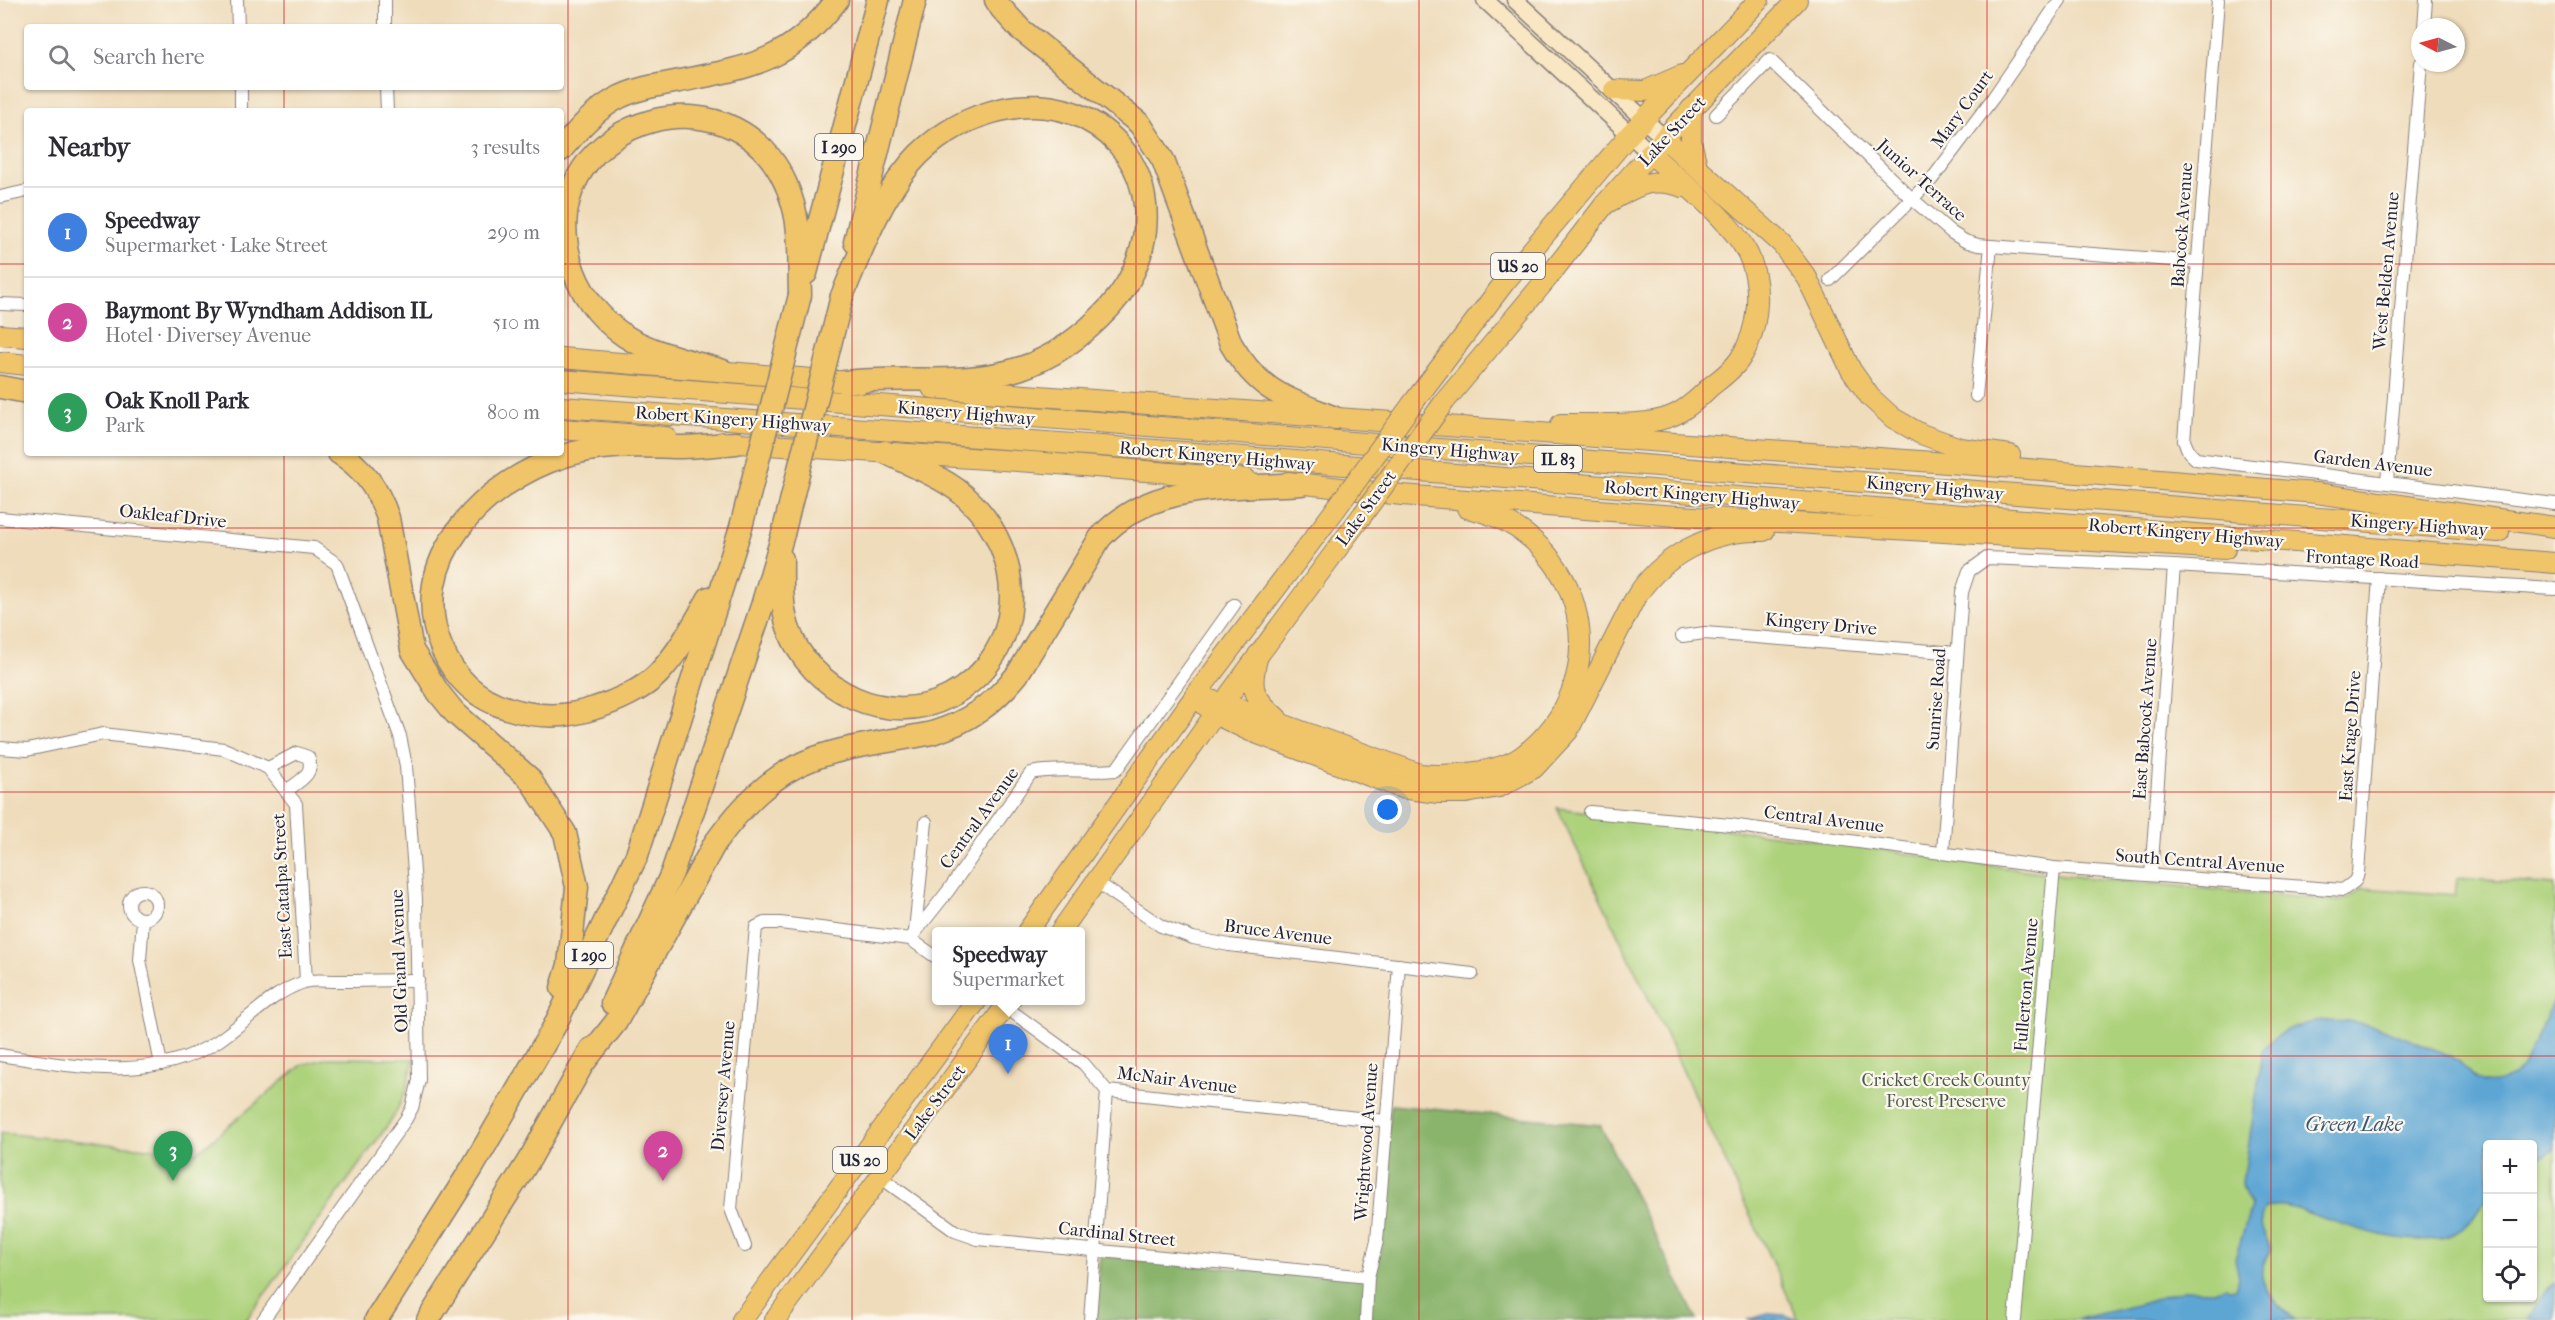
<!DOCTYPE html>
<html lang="en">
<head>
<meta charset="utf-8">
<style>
	:root { --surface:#fff; --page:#f7f7f7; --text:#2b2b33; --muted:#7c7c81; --line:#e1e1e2; --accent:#111827 }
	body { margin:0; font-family:"IM FELL French Canon",serif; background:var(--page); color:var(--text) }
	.controls { position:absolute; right:18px; bottom:18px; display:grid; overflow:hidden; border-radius:6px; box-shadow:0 2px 4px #0004 }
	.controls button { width:54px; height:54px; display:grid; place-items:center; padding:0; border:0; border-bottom:2px solid var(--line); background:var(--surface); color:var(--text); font:30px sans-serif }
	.compass { position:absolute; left:2411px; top:18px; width:54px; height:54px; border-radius:50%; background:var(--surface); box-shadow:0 2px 4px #0004; rotate:276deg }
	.you { position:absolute; left:1388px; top:810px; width:21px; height:21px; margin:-15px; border:4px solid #fff; border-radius:50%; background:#1a73e8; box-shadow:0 0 0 9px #1a73e833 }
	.badge { display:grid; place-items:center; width:39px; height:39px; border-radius:50%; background:var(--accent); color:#fff; font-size:20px; font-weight:700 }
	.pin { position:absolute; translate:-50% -50px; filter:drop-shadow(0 2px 3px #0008) }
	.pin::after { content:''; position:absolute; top:32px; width:21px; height:18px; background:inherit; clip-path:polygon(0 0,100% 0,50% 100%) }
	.popup { position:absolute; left:932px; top:927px; width:153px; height:78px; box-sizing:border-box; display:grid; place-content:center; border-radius:6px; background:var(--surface); filter:drop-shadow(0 2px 4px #0005); font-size:20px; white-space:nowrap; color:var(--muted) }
	.popup b { font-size:22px; color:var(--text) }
	.popup::after { content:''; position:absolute; left:50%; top:100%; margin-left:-12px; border:12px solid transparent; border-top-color:var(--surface) }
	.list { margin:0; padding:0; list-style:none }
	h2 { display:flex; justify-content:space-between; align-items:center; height:78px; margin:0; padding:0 24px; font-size:26px }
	h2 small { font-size:20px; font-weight:400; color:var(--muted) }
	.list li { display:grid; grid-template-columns:39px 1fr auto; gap:18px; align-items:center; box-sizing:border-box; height:90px; padding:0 24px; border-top:2px solid var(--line) }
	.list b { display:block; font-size:22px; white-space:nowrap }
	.list p { margin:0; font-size:20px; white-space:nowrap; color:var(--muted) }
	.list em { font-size:20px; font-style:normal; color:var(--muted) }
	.icon { flex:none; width:33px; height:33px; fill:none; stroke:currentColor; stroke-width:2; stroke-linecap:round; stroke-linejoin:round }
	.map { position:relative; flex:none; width:2555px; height:1320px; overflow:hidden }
	.search { position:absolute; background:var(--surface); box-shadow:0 2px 4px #0004; left:24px; top:24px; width:540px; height:66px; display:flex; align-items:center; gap:15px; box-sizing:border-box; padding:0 21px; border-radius:6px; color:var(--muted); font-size:22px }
	.panel { position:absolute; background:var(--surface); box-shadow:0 2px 4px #0004; left:24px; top:108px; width:540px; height:348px; border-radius:6px }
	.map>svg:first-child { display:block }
</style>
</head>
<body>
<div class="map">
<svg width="2555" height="1320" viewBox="0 0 2555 1320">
	<rect width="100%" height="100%" fill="#fbf7ec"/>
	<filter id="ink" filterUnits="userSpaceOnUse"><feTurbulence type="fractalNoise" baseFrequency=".0167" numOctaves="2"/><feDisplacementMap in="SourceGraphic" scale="12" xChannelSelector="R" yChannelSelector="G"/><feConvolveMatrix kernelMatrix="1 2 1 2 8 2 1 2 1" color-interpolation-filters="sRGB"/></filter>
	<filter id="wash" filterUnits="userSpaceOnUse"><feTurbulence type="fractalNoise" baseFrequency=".008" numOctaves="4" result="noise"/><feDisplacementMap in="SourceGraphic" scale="24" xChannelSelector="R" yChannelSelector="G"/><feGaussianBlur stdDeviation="1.35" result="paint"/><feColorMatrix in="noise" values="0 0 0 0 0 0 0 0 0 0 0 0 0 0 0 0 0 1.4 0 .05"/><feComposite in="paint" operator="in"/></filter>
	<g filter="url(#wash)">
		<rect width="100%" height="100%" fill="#efdcbb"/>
		<!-- green -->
		<g fill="#add27c" stroke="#687a5c" stroke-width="1.5" fill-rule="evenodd">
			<path d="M 1557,808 L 1863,846 L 1946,860 L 2080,877 L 2338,901 L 2350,898 L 2362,888 L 2455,895 L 2457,878 L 2555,885 L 2555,1320 L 1799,1320 L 1670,1043 ZM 2488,1144 L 2532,1144 L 2532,1298 L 2488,1298 Z"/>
			<path d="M 328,1058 L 414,1059 L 406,1091 L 393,1118 L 246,1320 L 0,1320 L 0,1133 L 196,1153 L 302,1065 Z"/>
		</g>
		<!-- forest -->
		<path fill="#8ab46c" stroke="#566b54" stroke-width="1.5" d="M 1391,1105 L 1600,1125 L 1697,1320 L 1094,1320 L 1100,1256 L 1312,1276 L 1374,1270 Z"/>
		<!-- water -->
		<g fill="#5da6d4" stroke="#406488" stroke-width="1.5">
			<path d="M 2555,998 L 2555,1150 L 2533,1159 L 2532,1144 L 2488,1144 C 2488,1160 2491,1180 2488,1195 C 2486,1201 2479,1209 2476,1214 C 2447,1262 2364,1231 2322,1218 C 2305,1212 2283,1201 2265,1208 C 2255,1228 2266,1232 2270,1248 C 2271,1256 2265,1258 2263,1265 C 2256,1287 2281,1307 2295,1320 L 2074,1320 L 2141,1304 L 2183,1290 L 2213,1291 L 2226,1287 L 2229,1289 L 2235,1288 L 2239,1277 L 2235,1259 L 2251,1207 C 2245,1192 2238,1186 2245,1169 L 2263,1051 C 2271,1038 2281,1032 2295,1027 C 2341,1011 2377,1026 2420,1044 C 2431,1048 2444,1052 2454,1058 C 2465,1064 2470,1078 2481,1082 C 2495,1087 2514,1077 2523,1067 Z"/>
			<path d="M 2555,1281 L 2555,1320 L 2527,1320 L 2545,1291 Z"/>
			<path d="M 1768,1314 L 1785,1315 L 1798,1320 L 1747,1320 Z"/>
		</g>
	</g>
	<g filter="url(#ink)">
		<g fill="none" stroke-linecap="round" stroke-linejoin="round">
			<!-- minor casing -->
			<g stroke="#887f7b" stroke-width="14">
				<g id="minor">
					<path d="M 237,0 L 238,27"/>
					<path d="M 2218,0 L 2184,441 L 2189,452 L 2196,459 L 2555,504"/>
					<path d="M 385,27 L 385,0"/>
					<path d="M 2424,27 L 2426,0"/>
					<path d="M 386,87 L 387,111"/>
					<path d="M 241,111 L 241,87"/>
					<path d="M 1716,115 L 1770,60 L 1911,198 L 1952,233 L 1965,241 L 1978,245 L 2197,262"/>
					<path d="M 0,197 L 27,191"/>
					<path d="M 1830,280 L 1932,179 L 1993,98 L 2060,0"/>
					<path d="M 0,304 L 27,305"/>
					<path d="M 1976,396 L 1991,246"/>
					<path d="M 2387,482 L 2421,63"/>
					<path d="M 0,518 L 314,548 L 337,564 L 400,736 L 406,766 L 416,899 L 419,1080 L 412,1108 L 406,1119 L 263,1320"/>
					<path d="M 1682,636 L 1705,633 L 1957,653"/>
					<path d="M 0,748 L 27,750 L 103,734 L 224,749 L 268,768 L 296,804 L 306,981"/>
					<path d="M 268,768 L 297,753 L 308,757 C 316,774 298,782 286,791"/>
					<path d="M 1590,812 L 1730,825 L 2054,868 L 2343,890 L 2355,881 L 2358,873 L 2379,578"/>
					<path d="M 1943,852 L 1962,592 L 1969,571 L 1987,558 L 2174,566 L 2555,589"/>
					<path d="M 2151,875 L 2174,566"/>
					<path d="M 1095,881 L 1161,926 L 1193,938 L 1229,945 L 1472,974"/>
					<circle cx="143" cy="905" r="14"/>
					<path d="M 143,919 L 140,960 L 161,1064"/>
					<path d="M 915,931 L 926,822"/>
					<path d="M 910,939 L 948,891 L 1031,773 C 1059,767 1087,773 1116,770 L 1234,605"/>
					<path d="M 996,1000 L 1084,1064 L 1107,1091 L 1386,1121"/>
					<path d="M 0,1055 C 71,1066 153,1084 218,1041 C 248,1021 269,994 304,982 C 313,979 326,981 336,981 C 363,981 391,980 418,980"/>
					<path d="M 880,1177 L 955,1231 L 978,1239 L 1368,1277"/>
					<path d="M 745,1246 L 731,1209 L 756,927 L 764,923 L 780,923 L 910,939 L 936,957"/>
					<path d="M 1090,1320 L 1107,1091"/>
					<path d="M 1366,1320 L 1368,1277 L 1377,1241 L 1399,965"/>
					<path d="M 2015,1320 L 2054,868"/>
				</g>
			</g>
			<!-- secondary casing -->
			<g stroke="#887f7b" stroke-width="19">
				<g id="secondary">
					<path d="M 1485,0 L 1650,153"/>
					<path d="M 1515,0 L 1664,138"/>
				</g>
			</g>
			<!-- primary casing -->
			<g stroke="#887f7b" stroke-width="22">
				<g id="primary">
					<path d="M 1614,90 L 1645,91 L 1682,75"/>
					<path d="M 1445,401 L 1550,275 L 1605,204 L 1664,138 L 1797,0"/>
					<path d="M 1413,403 L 1504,283 L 1629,135 L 1759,0"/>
					<path d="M 1027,932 L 1195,696 L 1335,510"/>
					<path d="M 1060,932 L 1215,714 L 1363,514"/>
					<path d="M 742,1320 L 977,1000"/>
					<path d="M 775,1320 L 1010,1000"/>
				</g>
			</g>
			<!-- trunk casing -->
			<g stroke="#887f7b" stroke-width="22">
				<g id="trunk">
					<path d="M 1691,109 L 1691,141 L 1697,166"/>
					<path d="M 1664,138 L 1782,244 L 1807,278 L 1851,370 L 1870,397 L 1893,418 L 1921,434 L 1960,448 L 2010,455"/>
					<path d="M 1605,204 C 1635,188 1648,175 1683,187"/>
					<path d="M 0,335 L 27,337"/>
					<path d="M 561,358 L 861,383"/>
					<path d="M 0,362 L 27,365"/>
					<path d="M 561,380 L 2499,532"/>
					<path d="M 932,388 L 2015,468 L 2316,493 L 2555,527"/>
					<path d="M 561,407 L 1184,452 L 2555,563"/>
					<path d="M 1561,424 C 1592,423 1647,428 1674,415 C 1687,409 1700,397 1710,387 C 1720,379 1733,370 1740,359 C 1759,330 1763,286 1748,254 C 1729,217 1681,182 1650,153"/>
					<path d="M 561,429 L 666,437"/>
					<path d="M 722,442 L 1032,462 L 1246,479"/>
					<path d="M 1288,482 L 1402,495 L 1663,515 L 2225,549"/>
					<path d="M 1258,655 C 1249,688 1252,696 1277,718"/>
					<path d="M 1195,696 L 1215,714 L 1250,731 L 1401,788 L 1438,793 L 1466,793 L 1499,787 L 1534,768 L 1568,731 L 1633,602 C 1659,557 1710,529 1764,531"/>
					<path d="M 1204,698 L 1243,710 L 1420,774 C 1447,777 1499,773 1522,756 C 1621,683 1587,533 1467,508"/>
				</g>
			</g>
			<!-- motorway casing -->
			<g stroke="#887f7b" stroke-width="25">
				<g id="motorway">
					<path d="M 996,0 L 1001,8 L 1020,29 L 1140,124 L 1163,160 L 1231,344 C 1259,392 1286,398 1335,418"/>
					<path d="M 561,150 C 577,131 592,113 614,100 C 633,89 658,85 680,81 C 751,67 791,61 837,0"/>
					<path d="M 855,242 L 915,0"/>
					<path d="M 806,273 L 878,0"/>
					<path d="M 842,296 C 861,251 879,201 911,163 C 950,117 1027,89 1084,118 C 1159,156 1163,248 1110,307 C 1086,333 1055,357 1021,368 C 964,387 904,375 845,382"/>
					<path d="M 723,371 C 694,362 649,352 625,336 C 598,318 578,290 570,260 C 531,117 750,52 793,204 C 801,232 799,265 800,295"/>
					<path d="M 0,387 L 27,392"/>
					<path d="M 339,453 C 364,468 379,491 388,518 L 412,650 L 438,692 L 455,713 L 529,778 L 565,833 L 577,887 L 569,965 L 562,988"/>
					<path d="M 782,559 C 782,582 781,605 788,627 C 809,691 889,729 950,696 C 1028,653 1028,556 968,499 C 946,478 912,466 885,452"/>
					<path d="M 709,598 C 694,624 679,652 658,674 C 644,689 615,702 595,708 C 566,718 537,718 507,708 C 477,699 455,678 442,649 C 404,560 485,481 564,456 C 602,444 638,446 677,447 C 696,447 716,445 736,443"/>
					<path d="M 612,1003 L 672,873 L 762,606 L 783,534"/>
					<path d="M 585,1061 L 616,1022 L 715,843 C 741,807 771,774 815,758 C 850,745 895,741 932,733 C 969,722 993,704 1017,675 L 1100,538 C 1150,481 1231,489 1301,484"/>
					<path d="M 376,1320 L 472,1168 L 554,1027 L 637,855 L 741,527"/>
					<path d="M 428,1320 L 531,1157 L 591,1049"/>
				</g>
			</g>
			<!-- minor -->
			<use href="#minor" stroke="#fff" stroke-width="12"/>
			<!-- secondary -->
			<use href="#secondary" stroke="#f9e7c3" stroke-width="16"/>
			<!-- primary -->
			<use href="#primary" stroke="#f0c469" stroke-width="20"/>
			<!-- trunk -->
			<use href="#trunk" stroke="#f0c469" stroke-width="20"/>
			<!-- motorway -->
			<use href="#motorway" stroke="#f0c469" stroke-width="22"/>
			<!-- primary-bridge casing -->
			<g stroke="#887f7b" stroke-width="22" stroke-linecap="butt">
				<g id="primary-bridge">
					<path d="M 1335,510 L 1413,403"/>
					<path d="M 1363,514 L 1445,401"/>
				</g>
			</g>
			<!-- motorway-bridge casing -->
			<g stroke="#887f7b" stroke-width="25" stroke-linecap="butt">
				<g id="motorway-bridge">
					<path d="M 741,527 L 800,295"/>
					<path d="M 783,534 L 842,296"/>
				</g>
			</g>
			<!-- primary-bridge -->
			<use href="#primary-bridge" stroke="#f0c469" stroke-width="20"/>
			<!-- motorway-bridge -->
			<use href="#motorway-bridge" stroke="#f0c469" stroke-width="22"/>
		</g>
	</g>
	<!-- grid -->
	<path fill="none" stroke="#d62828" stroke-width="1.5" stroke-opacity="0.55" d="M 284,0 L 284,27M 568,0 L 568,1320M 852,0 L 852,1320M 1136,0 L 1136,1320M 1419,0 L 1419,1320M 1703,0 L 1703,1320M 1987,0 L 1987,1320M 2271,0 L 2271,1320M 284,87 L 284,111M 0,264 L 27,264M 561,264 L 2555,264M 284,453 L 284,1320M 0,528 L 2555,528M 0,792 L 2555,792M 0,1056 L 2555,1056"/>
	<g text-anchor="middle" stroke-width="4.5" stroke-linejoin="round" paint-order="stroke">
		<!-- shield labels -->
		<g fill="#fbf7ec" stroke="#636270" stroke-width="1.5">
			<rect x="815" y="134" width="48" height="26" rx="4.5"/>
			<rect x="1491" y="253" width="54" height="26" rx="4.5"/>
			<rect x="1534" y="446" width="48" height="26" rx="4.5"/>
			<rect x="565" y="942" width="48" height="26" rx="4.5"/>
			<rect x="833" y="1147" width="54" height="26" rx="4.5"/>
		</g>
		<g font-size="16" font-weight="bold" fill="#22223b">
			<text x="839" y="153">I 290</text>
			<text x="1518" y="272">US 20</text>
			<text x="1558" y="465">IL 83</text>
			<text x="589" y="961">I 290</text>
			<text x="860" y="1166">US 20</text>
		</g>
		<!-- street labels -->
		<g font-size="18" fill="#22223b" stroke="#fbf7ec">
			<text transform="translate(1962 109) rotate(-54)" y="6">Mary Court</text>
			<text transform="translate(1672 131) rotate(-47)" y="6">Lake Street</text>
			<text transform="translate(1922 180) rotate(42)" y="6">Junior Terrace</text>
			<text transform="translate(2182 225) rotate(-86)" y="6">Babcock Avenue</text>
			<text transform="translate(2386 271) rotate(-85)" y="6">West Belden Avenue</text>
			<text transform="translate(966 413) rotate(5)" y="6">Kingery Highway</text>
			<text transform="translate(733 419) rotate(4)" y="6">Robert Kingery Highway</text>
			<text transform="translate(1450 450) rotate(5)" y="6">Kingery Highway</text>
			<text transform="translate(1217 456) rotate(5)" y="6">Robert Kingery Highway</text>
			<text transform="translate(2373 463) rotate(7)" y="6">Garden Avenue</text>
			<text transform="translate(1935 488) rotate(5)" y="6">Kingery Highway</text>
			<text transform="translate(1702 495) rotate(5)" y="6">Robert Kingery Highway</text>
			<text transform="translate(1366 508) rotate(-54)" y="6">Lake Street</text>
			<text transform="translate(173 516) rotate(6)" y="6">Oakleaf Drive</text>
			<text transform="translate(2419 525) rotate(4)" y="6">Kingery Highway</text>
			<text transform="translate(2186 533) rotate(5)" y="6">Robert Kingery Highway</text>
			<text transform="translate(2362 559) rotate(3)" y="6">Frontage Road</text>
			<text transform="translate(1821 624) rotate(5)" y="6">Kingery Drive</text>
			<text transform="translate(1936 699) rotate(-86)" y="6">Sunrise Road</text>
			<text transform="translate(2145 719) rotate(-86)" y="6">East Babcock Avenue</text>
			<text transform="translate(2350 736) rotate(-86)" y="6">East Krage Drive</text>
			<text transform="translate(979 818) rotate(-54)" y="6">Central Avenue</text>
			<text transform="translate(1824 819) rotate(7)" y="6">Central Avenue</text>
			<text transform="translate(2200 861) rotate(4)" y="6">South Central Avenue</text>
			<text transform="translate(282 886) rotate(-93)" y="6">East Catalpa Street</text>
			<text transform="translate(1278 932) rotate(7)" y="6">Bruce Avenue</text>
			<text transform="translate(399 961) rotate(-92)" y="6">Old Grand Avenue</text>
			<text transform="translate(2026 985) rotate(-85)" y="6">Fullerton Avenue</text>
			<text transform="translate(1177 1080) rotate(7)" y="6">McNair Avenue</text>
			<text transform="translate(723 1086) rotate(-85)" y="6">Diversey Avenue</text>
			<text transform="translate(935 1102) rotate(-53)" y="6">Lake Street</text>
			<text transform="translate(1366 1142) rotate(-86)" y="6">Wrightwood Avenue</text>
			<text transform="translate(1117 1234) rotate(6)" y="6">Cardinal Street</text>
		</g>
		<!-- park labels -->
		<g font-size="18" fill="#4c574e" stroke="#fbf7ec">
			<text x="1946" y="1086">Cricket Creek County<tspan x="1946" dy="21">Forest Preserve</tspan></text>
		</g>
		<!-- water labels -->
		<g font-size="20" font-style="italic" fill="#3a5778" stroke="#fbf7ec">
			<text x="2354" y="1131">Green Lake</text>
		</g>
	</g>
</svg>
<div class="controls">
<button>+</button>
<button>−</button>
<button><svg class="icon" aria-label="locate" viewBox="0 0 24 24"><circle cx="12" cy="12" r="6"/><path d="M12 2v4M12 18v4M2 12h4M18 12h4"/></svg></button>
</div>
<svg class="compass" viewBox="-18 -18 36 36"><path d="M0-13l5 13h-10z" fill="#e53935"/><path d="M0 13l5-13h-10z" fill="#7c7c81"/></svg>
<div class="you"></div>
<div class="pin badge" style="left:1008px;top:1074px;background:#3f7fe0">1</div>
<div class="popup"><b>Speedway</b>Supermarket</div>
<div class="pin badge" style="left:663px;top:1181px;background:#d1479c">2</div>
<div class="pin badge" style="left:173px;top:1181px;background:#2e9e5b">3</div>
<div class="search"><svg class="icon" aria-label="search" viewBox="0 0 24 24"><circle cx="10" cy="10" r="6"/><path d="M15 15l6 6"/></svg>Search here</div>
<section class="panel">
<h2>Nearby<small>3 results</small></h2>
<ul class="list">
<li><span class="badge" style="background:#3f7fe0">1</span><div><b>Speedway</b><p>Supermarket · Lake Street</p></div><em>290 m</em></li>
<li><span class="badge" style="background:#d1479c">2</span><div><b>Baymont By Wyndham Addison IL</b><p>Hotel · Diversey Avenue</p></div><em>510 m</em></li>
<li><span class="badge" style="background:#2e9e5b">3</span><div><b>Oak Knoll Park</b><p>Park</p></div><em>800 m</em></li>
</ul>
</section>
</div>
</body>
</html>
